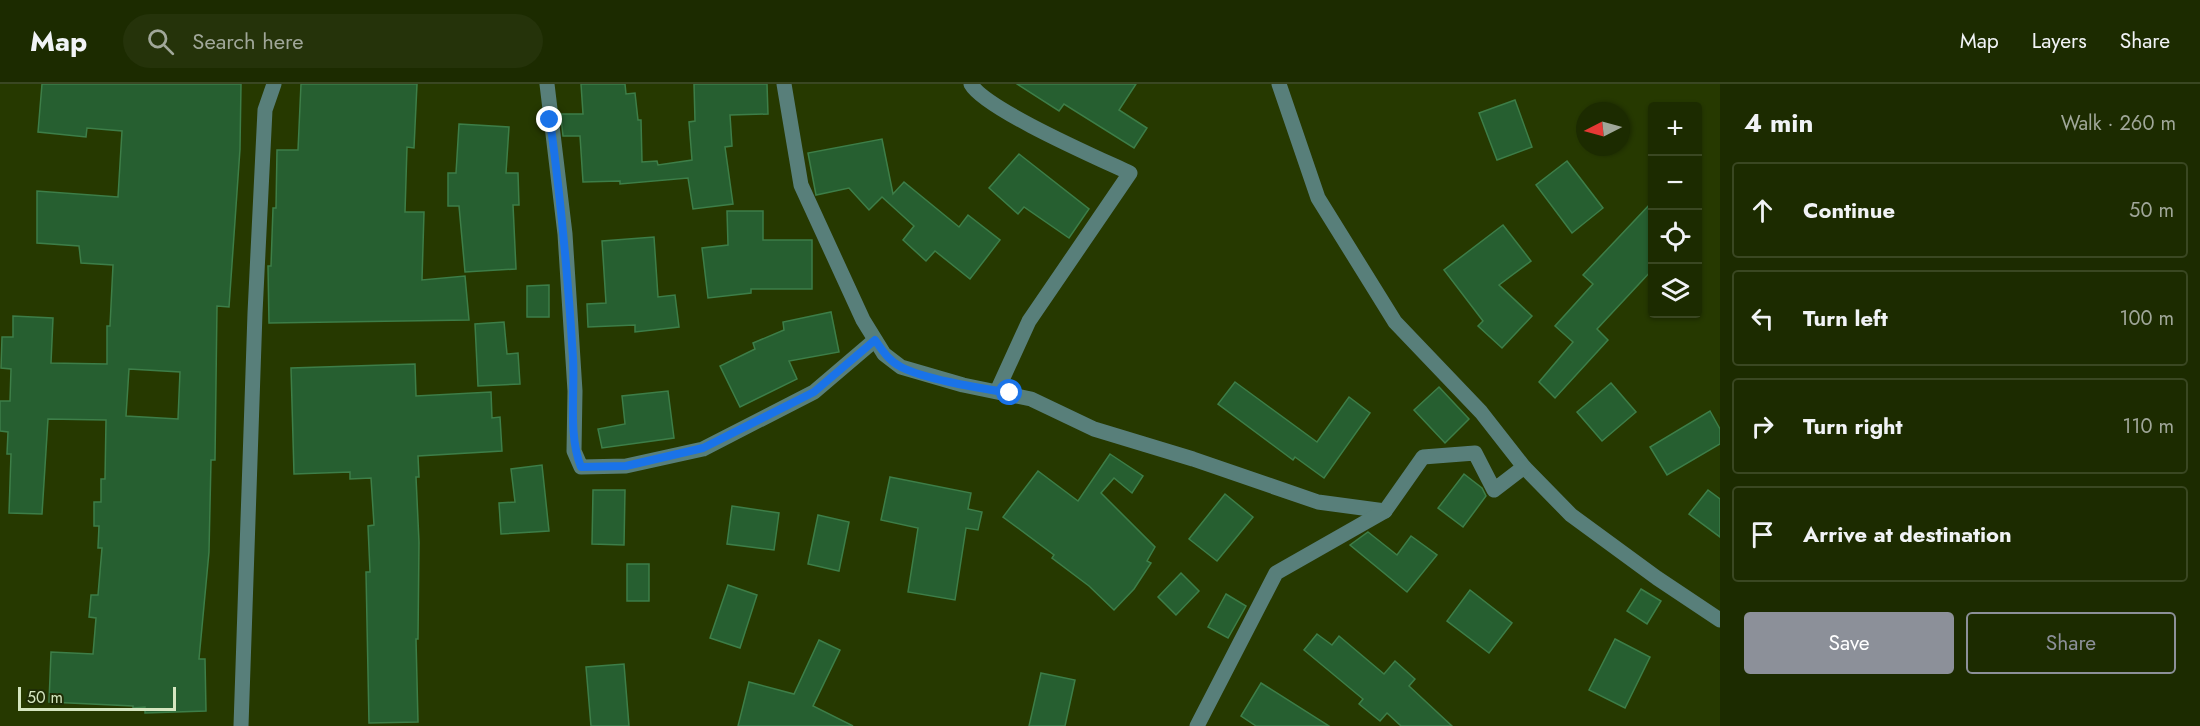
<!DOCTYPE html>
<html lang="en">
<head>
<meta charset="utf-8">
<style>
	:root { --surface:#1c2b00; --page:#25330a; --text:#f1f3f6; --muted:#a0a799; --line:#3a4722; --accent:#8c9099 }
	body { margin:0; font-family:Jost,sans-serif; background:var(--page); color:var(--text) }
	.controls { position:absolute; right:18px; top:18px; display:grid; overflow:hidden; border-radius:6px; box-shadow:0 2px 4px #0004 }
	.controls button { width:54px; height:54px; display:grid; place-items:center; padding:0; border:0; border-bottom:2px solid var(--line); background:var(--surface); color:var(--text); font:30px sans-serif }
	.compass { position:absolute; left:1576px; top:18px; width:54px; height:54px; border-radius:50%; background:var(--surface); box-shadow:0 2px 4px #0004; rotate:264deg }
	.scale { position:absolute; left:18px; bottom:15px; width:158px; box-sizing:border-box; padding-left:6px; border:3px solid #d5e6c0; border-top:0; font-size:16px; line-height:21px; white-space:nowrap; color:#d5e6c0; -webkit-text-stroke:4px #1f2d05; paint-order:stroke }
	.stop { position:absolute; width:18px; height:18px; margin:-14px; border:4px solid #1a73e8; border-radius:50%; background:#fff }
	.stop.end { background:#1a73e8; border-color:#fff; box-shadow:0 2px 6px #0008 }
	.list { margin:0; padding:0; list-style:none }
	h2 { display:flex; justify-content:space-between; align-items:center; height:78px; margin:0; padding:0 24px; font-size:26px }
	h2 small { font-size:20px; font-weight:400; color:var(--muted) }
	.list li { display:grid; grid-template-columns:39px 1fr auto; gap:18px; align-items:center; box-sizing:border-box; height:96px; margin:0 12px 12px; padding:0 12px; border:2px solid var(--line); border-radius:6px }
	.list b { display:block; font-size:22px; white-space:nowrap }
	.list em { font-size:20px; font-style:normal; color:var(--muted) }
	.actions { display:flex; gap:12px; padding:18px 24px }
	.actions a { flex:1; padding:14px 0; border:2px solid var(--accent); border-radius:6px; text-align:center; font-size:21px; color:var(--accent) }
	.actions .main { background:var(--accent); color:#fff }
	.icon { flex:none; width:33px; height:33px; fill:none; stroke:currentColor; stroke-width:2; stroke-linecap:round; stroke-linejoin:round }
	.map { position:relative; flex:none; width:1720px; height:642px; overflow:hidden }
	header { display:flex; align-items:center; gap:36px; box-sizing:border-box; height:84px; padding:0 30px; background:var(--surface); border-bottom:2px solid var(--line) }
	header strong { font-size:28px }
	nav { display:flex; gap:33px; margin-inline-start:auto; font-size:21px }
	.search { width:420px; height:54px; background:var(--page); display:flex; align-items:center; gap:15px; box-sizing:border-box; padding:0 21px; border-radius:33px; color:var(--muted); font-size:22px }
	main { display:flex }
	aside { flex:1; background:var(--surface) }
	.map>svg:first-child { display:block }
</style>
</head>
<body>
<header>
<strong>Map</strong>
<div class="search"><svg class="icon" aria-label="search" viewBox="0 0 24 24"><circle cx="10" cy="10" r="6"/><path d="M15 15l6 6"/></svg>Search here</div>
<nav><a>Map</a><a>Layers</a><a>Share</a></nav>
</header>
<main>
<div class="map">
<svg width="1720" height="642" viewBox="0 0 1720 642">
	<rect width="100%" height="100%" fill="#263900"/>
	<!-- building -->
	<g fill="#265f30" stroke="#3d7e48" stroke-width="1.5" fill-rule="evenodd">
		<path d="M 42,0 L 241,0 L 240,65 L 229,223 L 217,222 L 215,376 L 211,376 L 209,468 L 199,575 L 205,575 L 206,627 L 145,629 L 145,623 L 133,624 L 133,622 L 49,618 L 51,568 L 93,570 L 96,534 L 89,533 L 91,511 L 98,511 L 102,464 L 98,464 L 99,442 L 94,442 L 94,418 L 101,418 L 101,395 L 105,395 L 106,336 L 48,335 L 42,430 L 9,429 L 11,370 L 7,370 L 8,348 L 0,347 L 0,317 L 10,317 L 11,285 L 1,284 L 2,253 L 13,253 L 13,232 L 53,234 L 51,279 L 107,280 L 107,242 L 110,242 L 113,181 L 81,179 L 79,162 L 37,159 L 37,107 L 118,113 L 122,47 L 87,44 L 86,53 L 38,48 ZM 129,285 L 180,288 L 178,335 L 126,332 Z"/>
		<path d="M 301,0 L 417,0 L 414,64 L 407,63 L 405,128 L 424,128 L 422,196 L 465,192 L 469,236 L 269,239 L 268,182 L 271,182 L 273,124 L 276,124 L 277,66 L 298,66 Z"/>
		<path d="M 581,0 L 625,0 L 626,10 L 635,9 L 638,36 L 641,36 L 642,78 L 657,77 L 658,81 L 692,76 L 689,38 L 695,37 L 694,0 L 767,0 L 768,30 L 730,31 L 732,62 L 725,63 L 733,120 L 693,125 L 688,94 L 620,100 L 620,97 L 583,98 L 580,52 L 563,52 L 561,34 L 561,30 L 583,30 Z"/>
		<path d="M 1017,0 L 1136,0 L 1119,26 L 1147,44 L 1134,64 L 1064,20 L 1059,27 Z"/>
		<path d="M 1515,16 L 1532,63 L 1497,76 L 1479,29 Z"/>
		<path d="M 459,40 L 509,43 L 506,89 L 518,89 L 519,121 L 513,121 L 516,185 L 465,188 L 459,122 L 448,122 L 448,89 L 456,89 Z"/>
		<path d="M 882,55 L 893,110 L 904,98 L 959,143 L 968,131 L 1000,156 L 970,195 L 935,167 L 926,177 L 903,156 L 914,142 L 882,113 L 869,126 L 849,104 L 816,111 L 808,69 Z"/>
		<path d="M 1019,70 L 1089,125 L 1069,154 L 1024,123 L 1018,130 L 989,104 Z"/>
		<path d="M 1567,77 L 1603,124 L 1572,149 L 1536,101 Z"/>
		<path d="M 1653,117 L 1653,185 L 1597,245 L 1608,256 L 1555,314 L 1539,298 L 1573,258 L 1555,242 L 1593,200 L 1583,191 Z"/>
		<path d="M 727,127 L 763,127 L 763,156 L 812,156 L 812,205 L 751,205 L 751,209 L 708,214 L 702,164 L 728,161 Z"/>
		<path d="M 1503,141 L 1531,177 L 1499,201 L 1532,232 L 1502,264 L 1478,242 L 1483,237 L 1444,186 Z"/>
		<path d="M 654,153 L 658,213 L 675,211 L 679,243 L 635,248 L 635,241 L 588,243 L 587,220 L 606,219 L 602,157 Z"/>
		<path d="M 549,201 L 549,233 L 527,233 L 527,202 Z"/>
		<path d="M 831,228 L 839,268 L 789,277 L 797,295 L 740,323 L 720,282 L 755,265 L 753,259 L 784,246 L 783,238 Z"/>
		<path d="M 504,238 L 507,270 L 518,269 L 520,300 L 478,302 L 475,240 Z"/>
		<path d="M 415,280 L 416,312 L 491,308 L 492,334 L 500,333 L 502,367 L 418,372 L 419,393 L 416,393 L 419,458 L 418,555 L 416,555 L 418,638 L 369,639 L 366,488 L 370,488 L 368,442 L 374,441 L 371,394 L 350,395 L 350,388 L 294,390 L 291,284 Z"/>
		<path d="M 1235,298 L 1317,358 L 1349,313 L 1370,329 L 1324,394 L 1295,373 L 1293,376 L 1218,320 Z"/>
		<path d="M 1611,299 L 1636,328 L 1602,357 L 1577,328 Z"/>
		<path d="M 1439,303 L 1469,335 L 1445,359 L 1414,326 Z"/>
		<path d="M 668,307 L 674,354 L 602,364 L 598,345 L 625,340 L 622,312 Z"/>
		<path d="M 1710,327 L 1720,345 L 1720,360 L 1667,391 L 1650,363 Z"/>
		<path d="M 1110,370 L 1143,392 L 1132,409 L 1114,394 L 1101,409 L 1155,463 L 1147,477 L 1151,479 L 1134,505 L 1114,526 L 1089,502 L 1052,474 L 1054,471 L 1003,433 L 1038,387 L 1078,417 Z"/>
		<path d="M 542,381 L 549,447 L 501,450 L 499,419 L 515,418 L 511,385 Z"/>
		<path d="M 1464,390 L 1482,404 L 1486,412 L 1463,443 L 1438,424 Z"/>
		<path d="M 890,393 L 971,409 L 968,425 L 982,428 L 978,446 L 966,444 L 955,516 L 908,508 L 918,444 L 881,436 Z"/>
		<path d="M 593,406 L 625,406 L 624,461 L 592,460 Z"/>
		<path d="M 1708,406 L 1720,415 L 1720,453 L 1689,430 Z"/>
		<path d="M 1225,410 L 1253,433 L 1217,477 L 1189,455 Z"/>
		<path d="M 732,422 L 779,429 L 774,466 L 727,460 Z"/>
		<path d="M 818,431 L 849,438 L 839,487 L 808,480 Z"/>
		<path d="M 1368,448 L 1397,471 L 1411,452 L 1437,471 L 1407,508 L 1350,461 Z"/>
		<rect x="627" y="480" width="22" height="37"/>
		<path d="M 1181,489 L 1199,507 L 1176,531 L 1158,513 Z"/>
		<path d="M 728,501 L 757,511 L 740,564 L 710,554 Z"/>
		<path d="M 1641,505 L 1661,517 L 1647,540 L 1627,527 Z"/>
		<path d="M 1470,506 L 1512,539 L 1489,569 L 1447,537 Z"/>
		<path d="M 1226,510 L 1246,522 L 1228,554 L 1208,543 Z"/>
		<path d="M 1317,550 L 1332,561 L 1339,552 L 1384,590 L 1395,577 L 1415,595 L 1409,602 L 1452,642 L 1401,642 L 1387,629 L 1380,637 L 1359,620 L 1363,615 L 1304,566 Z"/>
		<path d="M 1615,555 L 1650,573 L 1625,624 L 1589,606 Z"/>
		<path d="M 819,556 L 840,566 L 813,622 L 853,642 L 738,642 L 749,598 L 794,610 Z"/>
		<path d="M 624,580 L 629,642 L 591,642 L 586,583 Z"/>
		<path d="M 1041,589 L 1075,596 L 1065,642 L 1029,642 Z"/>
		<path d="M 1261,599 L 1329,642 L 1256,642 L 1241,632 Z"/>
	</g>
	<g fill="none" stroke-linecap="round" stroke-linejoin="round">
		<!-- minor -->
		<g stroke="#587f7a" stroke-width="15">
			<path d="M 547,0 L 565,150 L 575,307 L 574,367 L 581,383 L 626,382 L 703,365 L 814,308 L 875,256"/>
			<path d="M 784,0 L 801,101 L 863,236 L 884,270 L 901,283 L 963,301 L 1031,315 L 1094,345 L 1193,375 L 1318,418 L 1385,427"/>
			<path d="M 971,0 C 985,25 1098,74 1130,89 L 1029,237 L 997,307"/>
			<path d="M 1279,0 L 1318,114 L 1395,238 L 1481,328 L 1524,383 L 1571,431 L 1657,494 L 1720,536"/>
			<path d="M 241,642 L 255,229 L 265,26 L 274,0"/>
			<path d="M 1197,642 L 1276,489 L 1385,427 L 1423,373 L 1475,369 L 1494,406 L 1524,383"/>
		</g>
	</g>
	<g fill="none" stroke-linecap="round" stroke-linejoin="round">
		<!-- route -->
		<path stroke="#1a73e8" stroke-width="8" d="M 550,36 C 561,116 568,194 573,274 C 575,309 568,351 581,383 L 626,382 L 703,364 L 814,308 L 875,256 C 882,266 889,277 901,283 C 927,296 980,304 1010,309"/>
	</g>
</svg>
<div class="controls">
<button>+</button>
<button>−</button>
<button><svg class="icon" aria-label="locate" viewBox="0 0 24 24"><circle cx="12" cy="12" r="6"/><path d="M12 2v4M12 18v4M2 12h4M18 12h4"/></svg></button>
<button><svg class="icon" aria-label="layers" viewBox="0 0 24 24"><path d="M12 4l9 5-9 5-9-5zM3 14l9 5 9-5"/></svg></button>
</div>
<svg class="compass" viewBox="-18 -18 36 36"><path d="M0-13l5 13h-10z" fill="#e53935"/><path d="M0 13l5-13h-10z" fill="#a0a799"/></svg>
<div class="scale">50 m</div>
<div class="stop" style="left:1010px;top:309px"></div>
<div class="stop end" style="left:550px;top:36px"></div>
</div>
<aside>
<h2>4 min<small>Walk · 260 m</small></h2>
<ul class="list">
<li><svg class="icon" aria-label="ahead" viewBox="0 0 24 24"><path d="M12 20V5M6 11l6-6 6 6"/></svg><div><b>Continue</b></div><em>50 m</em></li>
<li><svg class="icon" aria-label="left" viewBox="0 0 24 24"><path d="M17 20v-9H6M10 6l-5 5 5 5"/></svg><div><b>Turn left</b></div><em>100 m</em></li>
<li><svg class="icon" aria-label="right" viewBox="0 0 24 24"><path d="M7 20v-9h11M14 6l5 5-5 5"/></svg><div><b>Turn right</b></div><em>110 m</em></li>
<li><svg class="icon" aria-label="arrive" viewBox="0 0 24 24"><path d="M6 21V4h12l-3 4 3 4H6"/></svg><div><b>Arrive at destination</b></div></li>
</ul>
<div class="actions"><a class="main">Save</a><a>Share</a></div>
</aside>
</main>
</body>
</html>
